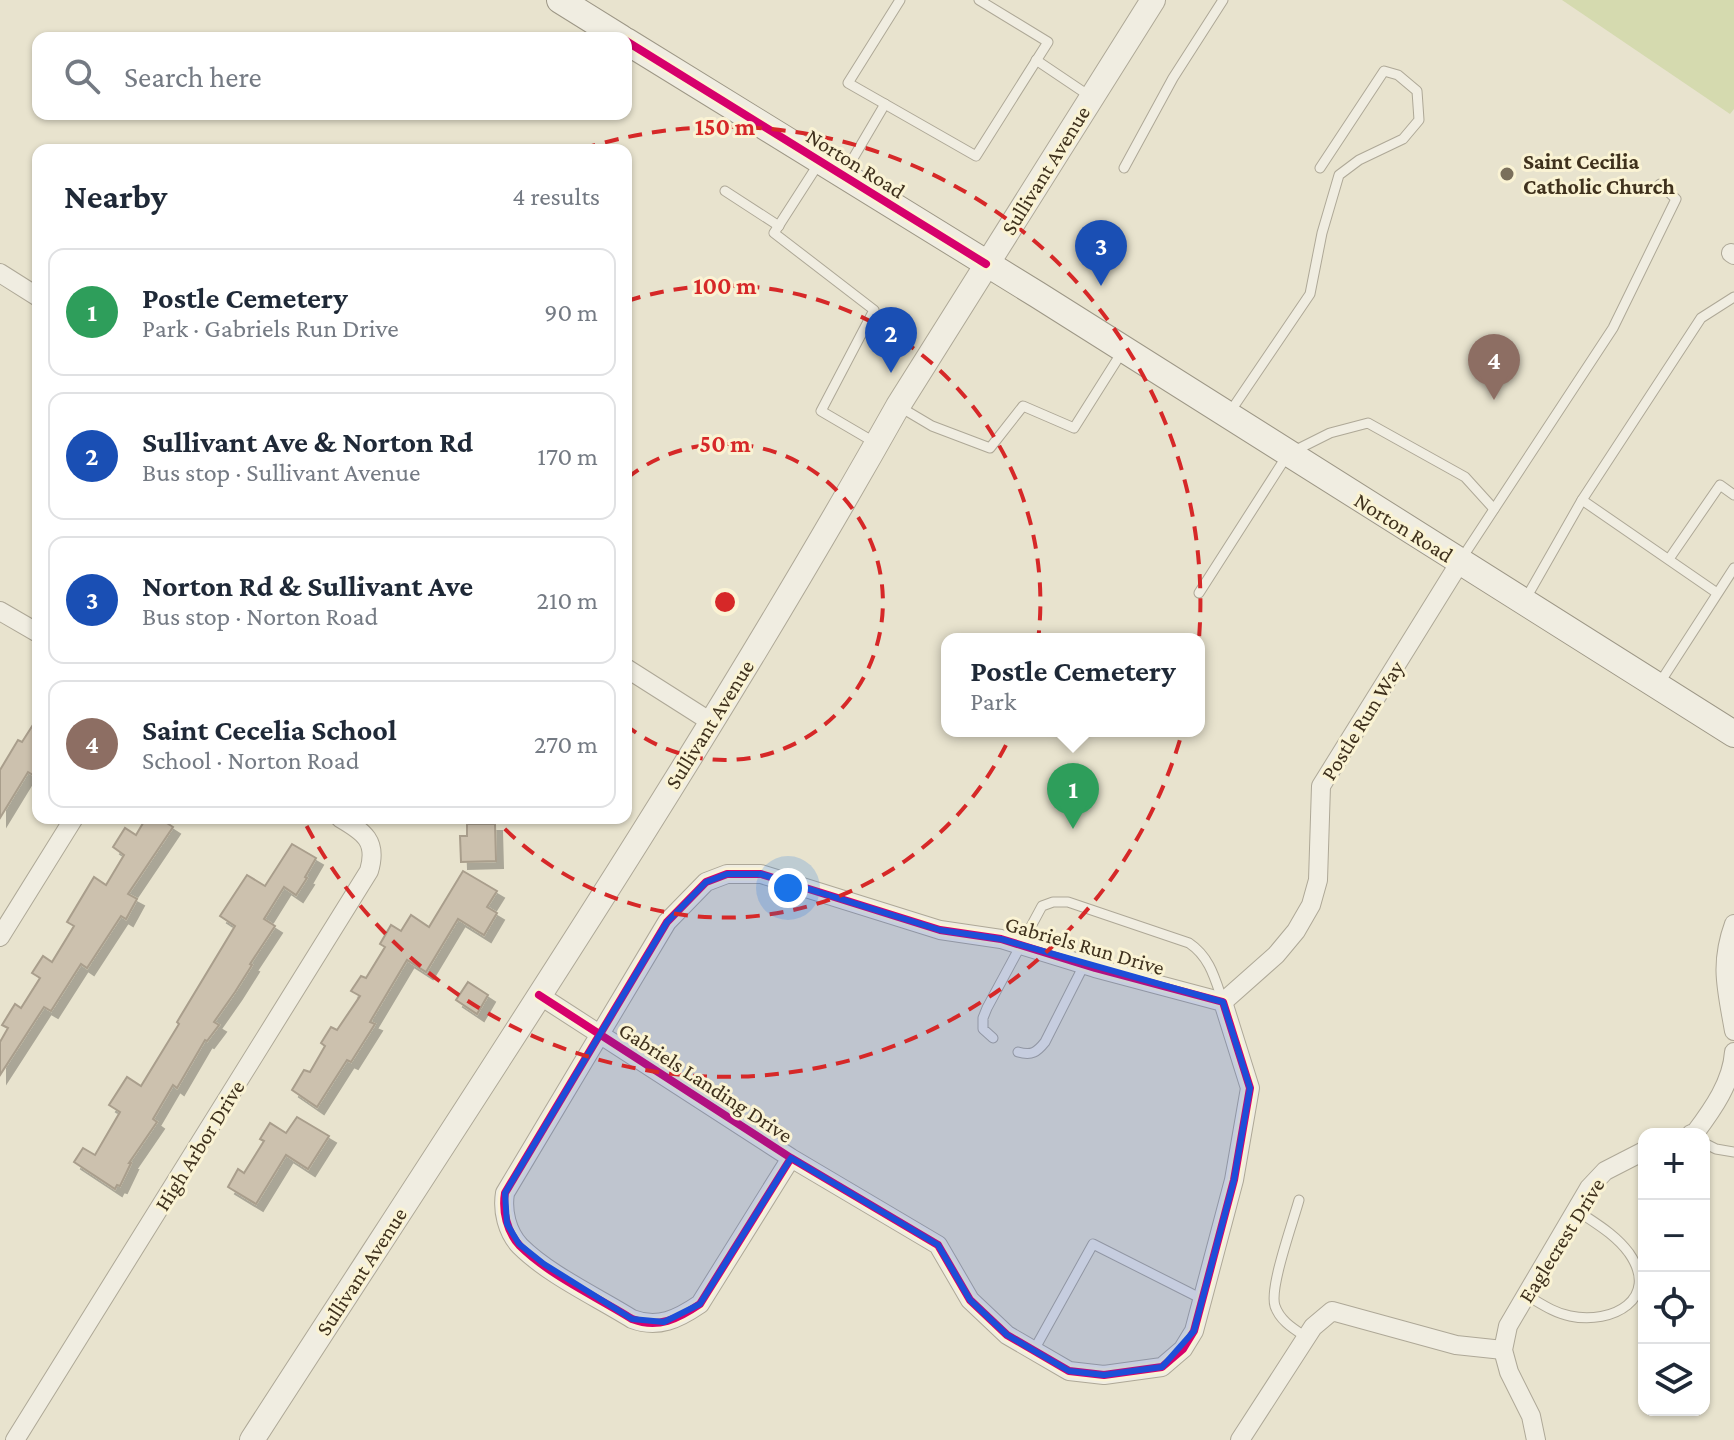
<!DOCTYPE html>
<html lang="en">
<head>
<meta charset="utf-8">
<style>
	:root { --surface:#fff; --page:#f2f2f3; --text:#1f2937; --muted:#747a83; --line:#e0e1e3; --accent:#ea580c }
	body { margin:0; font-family:"Crimson Pro",serif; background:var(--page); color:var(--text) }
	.controls { position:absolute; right:24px; bottom:24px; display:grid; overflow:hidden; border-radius:16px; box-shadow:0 2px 6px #0004 }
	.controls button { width:72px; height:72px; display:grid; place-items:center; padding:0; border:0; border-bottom:2px solid var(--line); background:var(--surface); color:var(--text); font:40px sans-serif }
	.you { position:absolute; left:788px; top:888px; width:28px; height:28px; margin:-20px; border:6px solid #fff; border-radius:50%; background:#1a73e8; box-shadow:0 0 0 12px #1a73e833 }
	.badge { display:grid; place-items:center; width:52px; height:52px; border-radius:50%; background:var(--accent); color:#fff; font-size:26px; font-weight:700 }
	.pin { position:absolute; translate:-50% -66px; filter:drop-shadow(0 2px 4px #0008) }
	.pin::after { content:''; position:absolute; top:42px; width:28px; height:24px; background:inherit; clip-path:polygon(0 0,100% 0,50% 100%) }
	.popup { position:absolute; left:941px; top:633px; width:264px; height:104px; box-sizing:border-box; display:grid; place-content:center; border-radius:16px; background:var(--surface); filter:drop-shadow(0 2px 6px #0005); font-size:26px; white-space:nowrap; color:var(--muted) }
	.popup b { font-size:30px; color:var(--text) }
	.popup::after { content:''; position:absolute; left:50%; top:100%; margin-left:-16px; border:16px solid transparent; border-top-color:var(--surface) }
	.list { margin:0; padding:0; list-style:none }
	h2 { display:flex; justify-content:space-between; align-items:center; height:104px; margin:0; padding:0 32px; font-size:34px }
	h2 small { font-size:26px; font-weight:400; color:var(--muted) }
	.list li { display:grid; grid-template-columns:52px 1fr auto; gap:24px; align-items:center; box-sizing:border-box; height:128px; margin:0 16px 16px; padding:0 16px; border:2px solid var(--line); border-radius:16px }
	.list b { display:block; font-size:30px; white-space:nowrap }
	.list p { margin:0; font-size:26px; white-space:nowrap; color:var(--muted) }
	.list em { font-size:26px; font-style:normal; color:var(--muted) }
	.icon { flex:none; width:44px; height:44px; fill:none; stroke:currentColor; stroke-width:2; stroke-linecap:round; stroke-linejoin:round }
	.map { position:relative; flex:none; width:1734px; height:1440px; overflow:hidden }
	.search { position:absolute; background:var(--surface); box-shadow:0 2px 6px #0004; left:32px; top:32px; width:600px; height:88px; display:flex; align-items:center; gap:20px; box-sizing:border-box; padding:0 28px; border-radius:16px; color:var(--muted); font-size:30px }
	.panel { position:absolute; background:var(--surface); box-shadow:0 2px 6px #0004; left:32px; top:144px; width:600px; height:680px; border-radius:16px }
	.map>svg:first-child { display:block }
</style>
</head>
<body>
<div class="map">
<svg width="1734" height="1440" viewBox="0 0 1734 1440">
	<defs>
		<filter id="shadow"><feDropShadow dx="7" dy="7" stdDeviation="0" flood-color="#0004"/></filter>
	</defs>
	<rect width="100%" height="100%" fill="#e8e3ce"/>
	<!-- green -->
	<path fill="#d5daaf" d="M 1562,0 L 1734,0 L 1734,109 L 1730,114 Z"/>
	<!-- building -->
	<g fill="#ccc1ae" stroke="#a99e8c" stroke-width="2" filter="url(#shadow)">
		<path d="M 38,717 L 38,778 L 28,772 L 0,818 L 0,770 L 18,740 L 22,742 Z"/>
		<path d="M 146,818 L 159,818 L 173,827 L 128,894 L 137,899 L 126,919 L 121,916 L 87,968 L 81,964 L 51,1011 L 44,1007 L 0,1075 L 0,1042 L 8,1028 L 2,1025 L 15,1004 L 21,1008 L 40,978 L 32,973 L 43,956 L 52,962 L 74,926 L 67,922 L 94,877 L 106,885 L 124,855 L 113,847 L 125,828 L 136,835 Z"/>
		<path d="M 467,824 L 495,824 L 496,861 L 461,862 L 460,836 L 467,836 Z"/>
		<path d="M 292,844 L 316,858 L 305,877 L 307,878 L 296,895 L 284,887 L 264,919 L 275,926 L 250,964 L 252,965 L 235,992 L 214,1022 L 219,1025 L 207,1041 L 205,1040 L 177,1088 L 173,1085 L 153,1119 L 157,1122 L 129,1163 L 131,1163 L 120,1186 L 117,1185 L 115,1189 L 74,1162 L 83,1148 L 95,1155 L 120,1112 L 109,1105 L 127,1077 L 141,1086 L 179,1024 L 177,1022 L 235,926 L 220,916 L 247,875 L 265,886 Z"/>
		<path d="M 463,871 L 497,891 L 487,907 L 497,913 L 484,935 L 458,919 L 426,972 L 407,960 L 370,1022 L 375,1024 L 351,1062 L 347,1060 L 317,1107 L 292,1090 L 304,1070 L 310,1072 L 325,1046 L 321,1043 L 331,1027 L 337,1030 L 360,996 L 351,991 L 361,976 L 366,978 L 385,947 L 380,944 L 391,925 L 401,931 L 411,915 L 429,927 Z"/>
		<path d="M 468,982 L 488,995 L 477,1014 L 456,1000 Z"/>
		<path d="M 297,1117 L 329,1136 L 308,1169 L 286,1155 L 256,1204 L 228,1187 L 238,1169 L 244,1173 L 264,1141 L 260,1139 L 270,1123 L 286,1133 Z"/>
	</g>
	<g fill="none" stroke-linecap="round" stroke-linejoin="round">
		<!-- service casing -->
		<g stroke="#aea897" stroke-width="11">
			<g id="service">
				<path d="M 900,0 L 848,83 L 976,156 L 1048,42 L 979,0"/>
				<path d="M 1036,60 L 1091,97"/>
				<path d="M 819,163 L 774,233 L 874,310 L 821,411 L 874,442"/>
				<path d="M 1124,168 L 1173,78 L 1223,0"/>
				<path d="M 845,172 L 885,104"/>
				<path d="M 725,191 L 779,226"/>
				<path d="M 900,407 L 932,426 L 990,448 L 1023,406 L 1074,428 L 1122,352"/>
				<path d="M 1230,412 L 1310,294 L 1322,233 L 1339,175 L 1359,160 L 1403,139 L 1419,120 L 1417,91 L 1398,75 L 1384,71 L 1320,168"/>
				<path d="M 1582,500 L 1717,593"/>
				<path d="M 1462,558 L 1613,328 L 1676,199 L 1660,184"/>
				<path d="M 1669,559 L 1720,485 L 1734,495"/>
				<path d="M 1199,593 L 1288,454 L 1330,433 L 1368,423 L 1465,477 L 1494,509"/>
				<path d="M 1525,600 L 1582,500 L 1701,318 L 1734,297"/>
				<path d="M 1659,684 L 1734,568"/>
				<path d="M 993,1038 L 983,1029 L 983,1018 L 987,1008 L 1042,906 L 1053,902 L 1068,902 L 1189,943 C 1210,957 1215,979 1223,1002"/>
				<path d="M 1018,1052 C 1032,1056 1037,1052 1045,1042 L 1084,965"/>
				<path d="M 1704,1143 L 1716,1149 L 1734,1152"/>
				<path d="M 1299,1200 C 1293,1222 1269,1288 1275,1306 C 1280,1321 1294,1329 1306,1337"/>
				<path d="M 1526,1295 C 1540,1303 1554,1313 1570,1316 C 1612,1325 1661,1299 1629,1253 C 1615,1234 1595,1223 1576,1210"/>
				<path d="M 1034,1350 L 1093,1244 L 1202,1299"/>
			</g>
		</g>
		<!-- minor casing -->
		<g stroke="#aea897" stroke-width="20">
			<g id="minor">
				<path d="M 1731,253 L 1734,255"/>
				<path d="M 0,273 L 38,297"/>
				<path d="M 0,611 L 38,633"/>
				<path d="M 626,668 L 711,722"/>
				<path d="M 1734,924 C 1719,965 1727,990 1734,1031"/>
				<path d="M 0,937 L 74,818"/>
				<path d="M 539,995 L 791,1158 L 938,1245 L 970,1300 L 1007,1335 L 1069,1371 L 1104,1375 L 1162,1367 L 1183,1349 L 1194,1331 L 1234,1180 L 1250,1088 L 1223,1002 L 1095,968 L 1001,939 L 940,930 L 761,874 L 727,874 L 706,882 L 667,922 L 505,1193 C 502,1211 507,1232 520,1246 C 549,1275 597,1297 632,1319 C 658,1329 678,1319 700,1304 L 791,1158"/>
				<path d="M 1223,1002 L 1276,955 L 1296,931 L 1311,905 L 1318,880 L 1321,786 L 1460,562"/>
				<path d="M 1691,1134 L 1695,1133 C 1713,1109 1732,1082 1734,1052"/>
				<path d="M 15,1440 L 369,871 C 378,841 364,832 340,818"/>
				<path d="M 1240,1440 L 1313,1327 L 1332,1311 L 1456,1345 L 1503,1350"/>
				<path d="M 1536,1440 L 1531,1416 L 1509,1372 L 1503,1350 L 1508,1326 L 1589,1188 L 1605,1171 L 1644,1151"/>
			</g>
		</g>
		<!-- tertiary casing -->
		<g stroke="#aea897" stroke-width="26">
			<path id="tertiary" d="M 252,1440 C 472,1099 699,760 898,406 L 1153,0"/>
		</g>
		<!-- secondary casing -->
		<g stroke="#9d9786" stroke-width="28">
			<g id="secondary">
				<path d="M 560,0 L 621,38"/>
				<path d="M 626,41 L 1038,295 L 1734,734"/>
			</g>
		</g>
		<!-- service -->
		<use href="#service" stroke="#f0ede1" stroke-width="9"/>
		<!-- minor -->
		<use href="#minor" stroke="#f0ede1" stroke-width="18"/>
		<!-- tertiary -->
		<use href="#tertiary" stroke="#f0ede1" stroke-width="24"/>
		<!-- secondary -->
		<use href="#secondary" stroke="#f0ede1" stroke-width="26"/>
		<!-- cycleway casing -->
		<g stroke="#faf3d4" stroke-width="13">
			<g id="cycleway">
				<path d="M 626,41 L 986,264"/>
				<path d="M 539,995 L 791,1158 L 938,1245 L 970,1300 L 1007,1335 L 1069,1371 L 1104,1375 L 1162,1367 L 1183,1349 L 1194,1331 L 1234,1180 L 1250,1088 L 1223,1002 L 1095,968 L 1001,939 L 940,930 L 761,874 L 727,874 L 706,882 L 667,922 L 505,1193 C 502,1211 507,1232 520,1246 C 549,1275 597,1297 632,1319 C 658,1329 678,1319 700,1304 L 791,1158"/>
			</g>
		</g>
		<!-- cycleway -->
		<use href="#cycleway" stroke="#d6006c" stroke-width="8"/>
	</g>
	<!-- marked area -->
	<path fill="#1d4ed8" fill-opacity="0.2" stroke="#1d4ed8" stroke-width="6" stroke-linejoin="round" d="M 727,874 L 761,874 L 940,930 L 1001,939 L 1223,1002 L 1250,1088 L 1234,1180 L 1194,1331 L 1162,1367 L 1104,1375 L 1069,1371 L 1007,1335 L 970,1300 L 938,1245 L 791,1158 L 700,1304 L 664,1322 L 632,1319 L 544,1264 L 519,1244 L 507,1224 L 505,1193 L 667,922 L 706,882 Z"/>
	<!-- distance rings -->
	<g fill="none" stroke="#d62828" stroke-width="4" stroke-dasharray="14 10">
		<path d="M627 478A158 158 0 1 1 627 726"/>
		<path d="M627 301A316 316 0 1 1 496 820"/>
		<path d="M582 149A475 475 0 1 1 304 821"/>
	</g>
	<!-- markers -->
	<circle fill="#7a6f5b" stroke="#faf3d4" stroke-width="3" cx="1507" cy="174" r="8"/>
	<g text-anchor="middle" stroke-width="6" stroke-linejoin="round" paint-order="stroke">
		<!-- poi labels -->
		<g font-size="22" font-weight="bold" fill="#3f311d" stroke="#faf3d4" text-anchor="start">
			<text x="1523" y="169">Saint Cecilia<tspan x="1523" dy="25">Catholic Church</tspan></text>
		</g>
		<!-- street labels -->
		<g font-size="22" fill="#3f311d" stroke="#faf3d4">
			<text transform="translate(856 163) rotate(32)" y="8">Norton Road</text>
			<text transform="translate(1045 170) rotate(-58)" y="8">Sullivant Avenue</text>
			<text transform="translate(1404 527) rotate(32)" y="8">Norton Road</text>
			<text transform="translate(1362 720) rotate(-58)" y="8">Postle Run Way</text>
			<text transform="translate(709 724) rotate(-58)" y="8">Sullivant Avenue</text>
			<text transform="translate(1085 945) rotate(16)" y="8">Gabriels Run Drive</text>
			<text transform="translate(706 1082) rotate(33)" y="8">Gabriels Landing Drive</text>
			<text transform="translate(199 1145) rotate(-58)" y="8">High Arbor Drive</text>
			<text transform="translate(1561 1240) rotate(-58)" y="8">Eaglecrest Drive</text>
			<text transform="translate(361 1271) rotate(-57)" y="8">Sullivant Avenue</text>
		</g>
	</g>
	<circle cx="725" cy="602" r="12" fill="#d62828" stroke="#faf3d4" stroke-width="4"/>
	<g font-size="24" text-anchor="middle" font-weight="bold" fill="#d62828" stroke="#faf3d4" stroke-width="6" stroke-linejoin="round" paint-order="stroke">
		<text x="725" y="135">150 m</text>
		<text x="725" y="294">100 m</text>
		<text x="725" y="452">50 m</text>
	</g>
</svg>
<div class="controls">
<button>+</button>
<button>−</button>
<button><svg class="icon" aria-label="locate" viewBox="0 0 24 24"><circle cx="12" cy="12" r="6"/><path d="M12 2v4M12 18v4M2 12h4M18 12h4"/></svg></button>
<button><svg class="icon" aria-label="layers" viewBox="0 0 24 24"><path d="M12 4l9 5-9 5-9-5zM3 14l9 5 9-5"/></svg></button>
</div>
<div class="you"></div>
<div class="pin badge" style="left:1073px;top:829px;background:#2e9e5b">1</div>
<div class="popup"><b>Postle Cemetery</b>Park</div>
<div class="pin badge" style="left:891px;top:373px;background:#1a4fb4">2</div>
<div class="pin badge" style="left:1101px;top:286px;background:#1a4fb4">3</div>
<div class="pin badge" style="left:1494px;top:400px;background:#8d6e63">4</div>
<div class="search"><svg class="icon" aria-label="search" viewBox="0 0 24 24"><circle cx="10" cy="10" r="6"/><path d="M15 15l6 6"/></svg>Search here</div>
<section class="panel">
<h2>Nearby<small>4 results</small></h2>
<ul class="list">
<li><span class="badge" style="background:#2e9e5b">1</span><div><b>Postle Cemetery</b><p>Park · Gabriels Run Drive</p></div><em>90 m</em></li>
<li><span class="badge" style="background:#1a4fb4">2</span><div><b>Sullivant Ave &amp; Norton Rd</b><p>Bus stop · Sullivant Avenue</p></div><em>170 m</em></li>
<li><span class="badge" style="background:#1a4fb4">3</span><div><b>Norton Rd &amp; Sullivant Ave</b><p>Bus stop · Norton Road</p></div><em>210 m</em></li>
<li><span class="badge" style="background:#8d6e63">4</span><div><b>Saint Cecelia School</b><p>School · Norton Road</p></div><em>270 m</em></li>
</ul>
</section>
</div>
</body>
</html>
